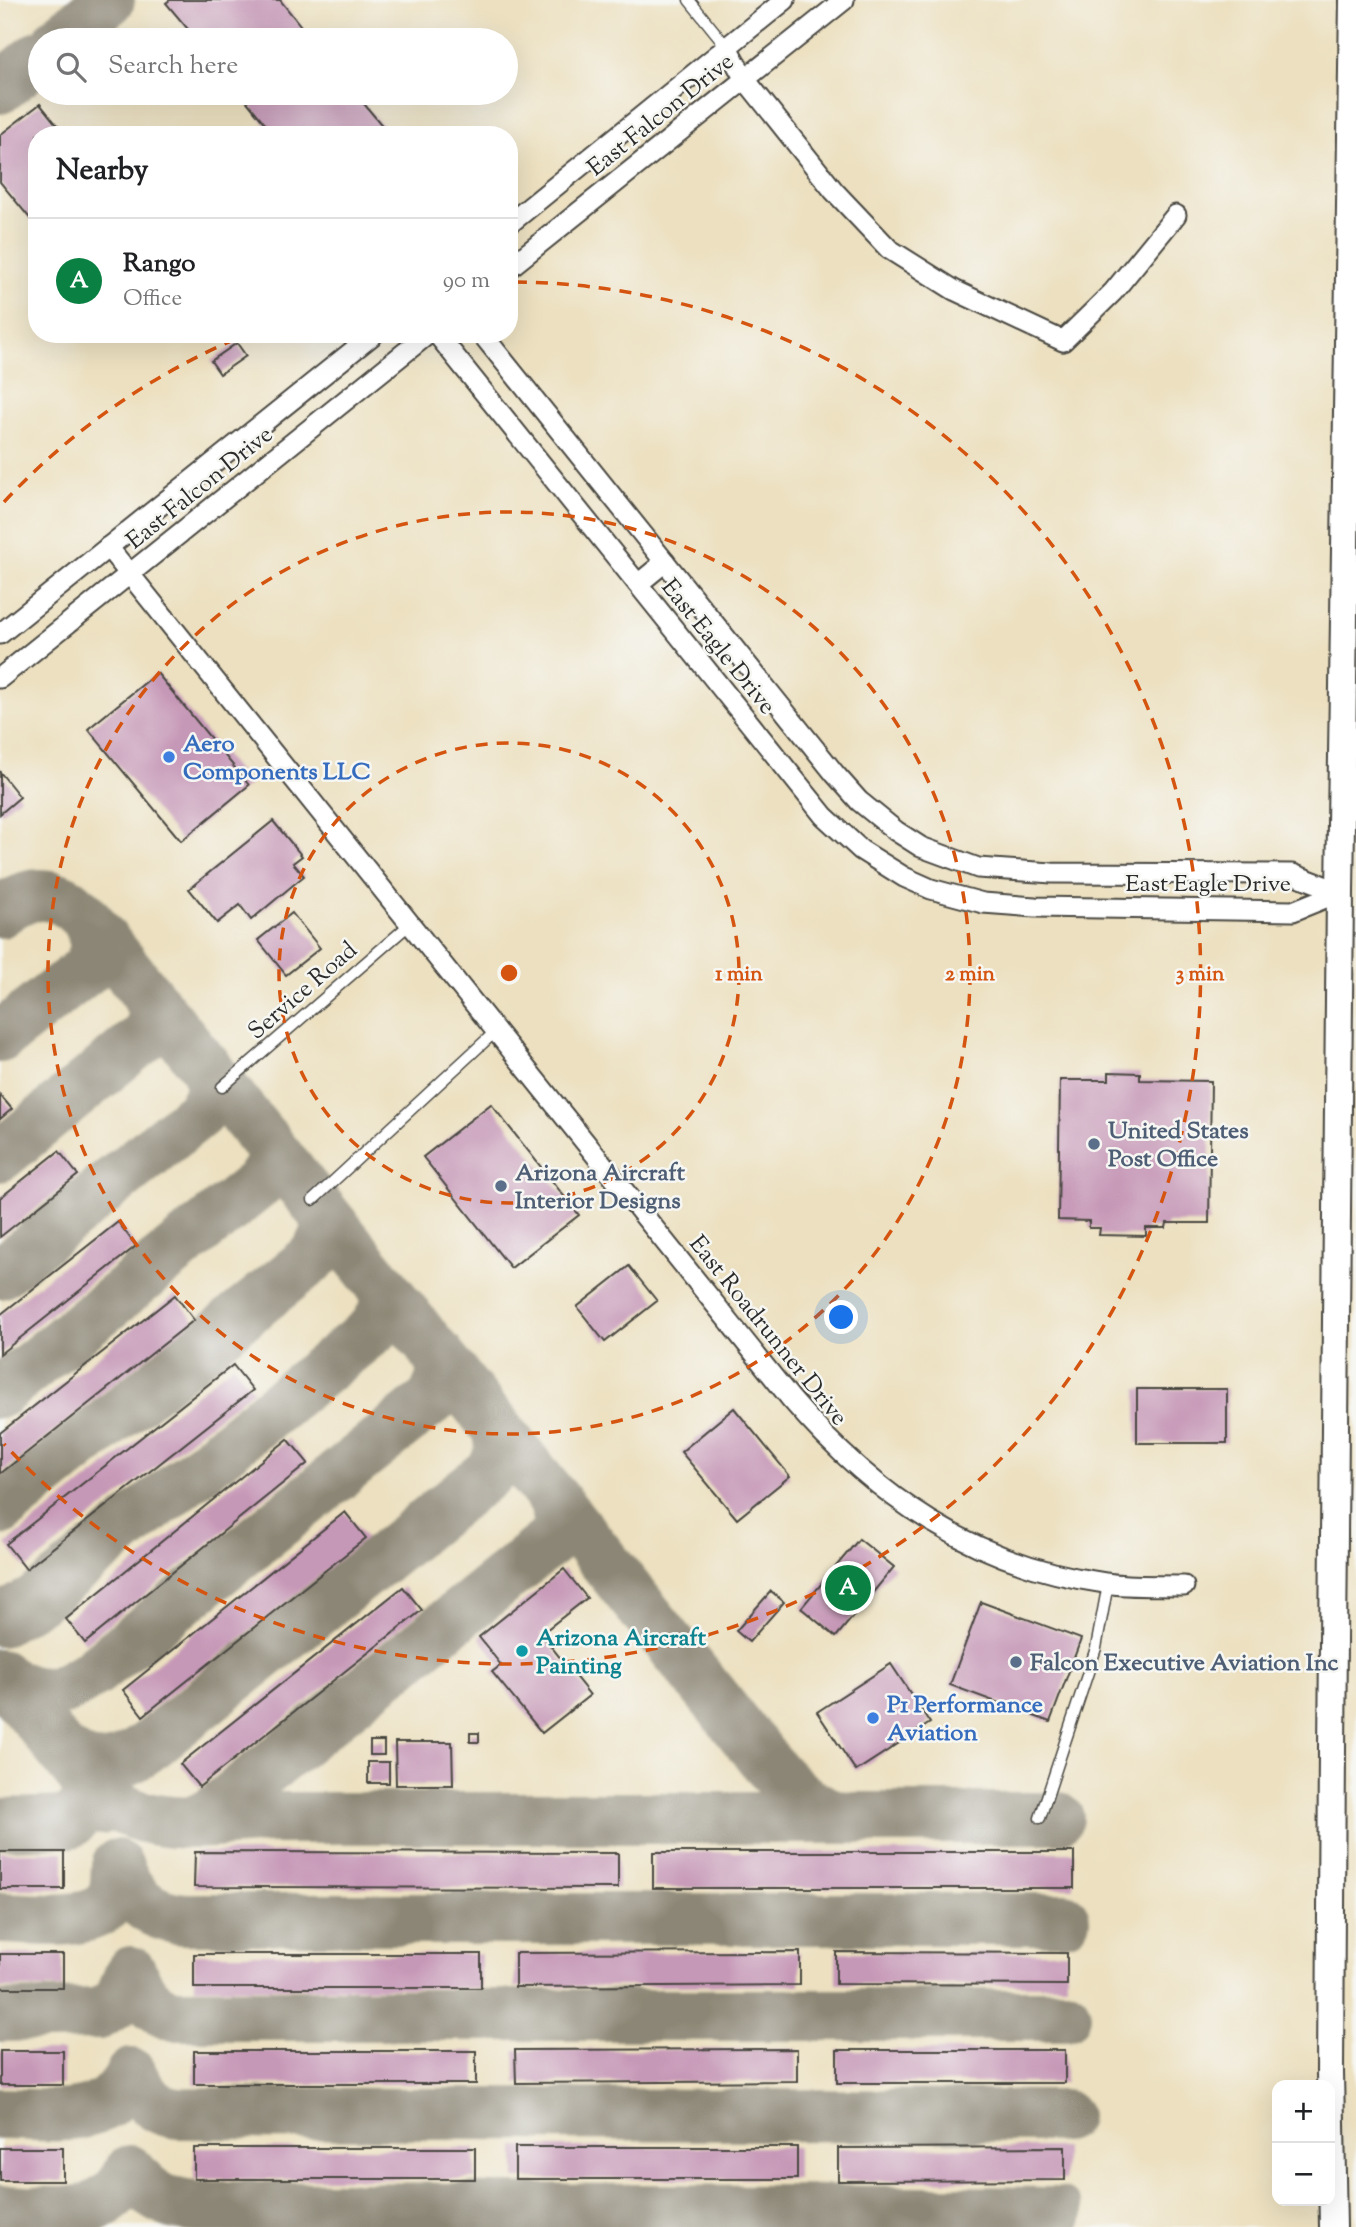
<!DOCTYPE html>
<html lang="en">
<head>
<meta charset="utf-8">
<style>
	:root { --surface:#fff; --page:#f6f6f6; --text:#202124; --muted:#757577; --line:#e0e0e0; --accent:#0b8043 }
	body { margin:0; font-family:"Sorts Mill Goudy",serif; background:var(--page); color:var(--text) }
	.controls { position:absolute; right:21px; bottom:21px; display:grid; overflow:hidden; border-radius:14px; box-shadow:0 7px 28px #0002 }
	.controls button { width:63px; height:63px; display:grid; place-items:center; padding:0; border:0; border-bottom:2px solid var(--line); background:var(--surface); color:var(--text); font:35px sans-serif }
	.you { position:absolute; left:842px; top:1318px; width:24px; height:24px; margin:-18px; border:5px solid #fff; border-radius:50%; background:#1a73e8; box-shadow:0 0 0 10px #1a73e833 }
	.badge { display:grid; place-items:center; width:46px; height:46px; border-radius:50%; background:var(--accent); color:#fff; font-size:23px; font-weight:700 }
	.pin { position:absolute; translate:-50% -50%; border:4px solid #fff; box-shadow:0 2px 7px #0006 }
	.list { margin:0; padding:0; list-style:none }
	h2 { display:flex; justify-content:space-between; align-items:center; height:91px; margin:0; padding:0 28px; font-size:30px }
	h2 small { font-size:23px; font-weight:400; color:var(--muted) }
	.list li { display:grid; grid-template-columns:46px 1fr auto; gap:21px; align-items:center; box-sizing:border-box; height:126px; padding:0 28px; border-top:2px solid var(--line) }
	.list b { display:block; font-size:26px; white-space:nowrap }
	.list p { margin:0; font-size:23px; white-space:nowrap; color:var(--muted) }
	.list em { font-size:23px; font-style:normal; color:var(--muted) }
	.icon { flex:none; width:38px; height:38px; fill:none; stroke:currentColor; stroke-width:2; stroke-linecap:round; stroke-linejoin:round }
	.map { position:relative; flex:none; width:1356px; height:2227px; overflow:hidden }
	.search { position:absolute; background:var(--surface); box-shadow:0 7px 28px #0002; left:28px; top:28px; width:490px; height:77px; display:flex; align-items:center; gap:18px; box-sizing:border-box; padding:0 24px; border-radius:38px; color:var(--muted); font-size:26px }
	.panel { position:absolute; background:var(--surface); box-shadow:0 7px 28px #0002; left:28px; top:126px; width:490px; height:217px; border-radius:28px }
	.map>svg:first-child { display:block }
</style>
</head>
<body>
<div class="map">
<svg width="1356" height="2227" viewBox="0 0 1356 2227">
	<rect width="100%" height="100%" fill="#f6f6f2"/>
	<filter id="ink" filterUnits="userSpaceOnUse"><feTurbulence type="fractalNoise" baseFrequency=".0143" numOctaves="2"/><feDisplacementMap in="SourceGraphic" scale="14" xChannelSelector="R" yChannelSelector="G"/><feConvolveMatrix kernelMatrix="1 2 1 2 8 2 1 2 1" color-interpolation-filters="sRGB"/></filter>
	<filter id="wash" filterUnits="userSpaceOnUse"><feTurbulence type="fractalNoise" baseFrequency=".00686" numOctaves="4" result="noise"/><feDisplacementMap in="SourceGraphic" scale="28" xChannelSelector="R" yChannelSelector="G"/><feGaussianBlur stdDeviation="1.57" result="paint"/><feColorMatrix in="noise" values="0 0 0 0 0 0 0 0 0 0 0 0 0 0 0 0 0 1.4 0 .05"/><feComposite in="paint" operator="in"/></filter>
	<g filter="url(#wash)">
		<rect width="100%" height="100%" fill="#ece0c0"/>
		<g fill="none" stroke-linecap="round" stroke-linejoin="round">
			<!-- taxiway -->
			<g stroke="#8c8676" stroke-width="52">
				<path d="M 59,40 L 109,0"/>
				<path d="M 0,88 L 40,56"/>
				<path d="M 0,912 C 28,889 58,889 83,915 L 769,1766 C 791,1792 817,1815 852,1818"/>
				<path d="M 0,1037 L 87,969 L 97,949 L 90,923"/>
				<path d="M 0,1156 L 144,1037 C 157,1021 154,1008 145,992"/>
				<path d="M 0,1273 L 199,1113 C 211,1098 213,1085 207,1067"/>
				<path d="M 0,1392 L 257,1185 C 269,1170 275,1160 266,1141"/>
				<path d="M 0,1510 L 316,1255 L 328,1229 L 322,1211"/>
				<path d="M 0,1621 L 38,1599 L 376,1327 L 386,1306 L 383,1285"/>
				<path d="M 0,1675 L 83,1777 L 100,1809"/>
				<path d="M 5,1680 C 42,1700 58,1696 92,1673 L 433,1399 L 444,1374 L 439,1355"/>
				<path d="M 61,1750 C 97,1778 120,1768 153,1743 L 491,1471 L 502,1451 L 496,1426"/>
				<path d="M 83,1777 C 134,1839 202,1821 272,1818 L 1058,1818"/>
				<path d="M 193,1822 L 212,1813 L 553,1539 L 559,1527 L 555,1500"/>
				<path d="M 0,1824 L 71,1822 L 87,1804 L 88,1787 L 83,1777"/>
				<path d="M 0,1918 C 30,1918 98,1929 112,1897 C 117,1888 116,1875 117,1865 C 130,1898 148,1916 185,1919 L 1064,1919"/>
				<path d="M 0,2016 L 99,2014 L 119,2001 L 131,1972 C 140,1995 152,2009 175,2015 L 1065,2015"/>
				<path d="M 0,2114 C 52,2114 104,2128 131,2074 C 141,2096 154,2111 179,2113 L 1065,2116"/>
				<path d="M 0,2211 C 51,2211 105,2226 130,2171 C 149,2195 166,2205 196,2207 L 1058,2213"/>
			</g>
		</g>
		<g id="blocks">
			<!-- building -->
			<g fill="#c698b7">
				<path d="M 170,0 L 280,0 L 312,40 L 197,40 L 166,3 Z"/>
				<path d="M 240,93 L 355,93 L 390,135 L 274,135 Z"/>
				<path d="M 40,104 L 65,135 L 37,135 L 37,227 L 0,182 L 0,135 Z"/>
				<path d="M 123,334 L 137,334 L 128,341 Z"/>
				<path d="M 237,343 L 246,356 L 220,374 L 211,361 Z"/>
				<path d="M 157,673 L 249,785 L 181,841 L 88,729 Z"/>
				<path d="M 0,772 L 20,797 L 0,814 Z"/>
				<path d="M 273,821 L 302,856 L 293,863 L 304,876 L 251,920 L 240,905 L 217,923 L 189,889 Z"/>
				<path d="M 292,913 L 320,948 L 286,975 L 258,940 Z"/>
				<path d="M 1109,1072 L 1140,1073 L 1140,1080 L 1211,1081 L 1209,1223 L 1167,1223 L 1166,1228 L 1146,1228 L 1146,1236 L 1099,1235 L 1100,1228 L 1089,1228 L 1089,1221 L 1058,1220 L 1060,1080 L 1109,1080 Z"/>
				<path d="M 0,1095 L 12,1109 L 0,1119 Z"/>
				<path d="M 491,1104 L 579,1215 L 511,1268 L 423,1157 Z"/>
				<path d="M 59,1151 L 78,1175 L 0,1237 L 0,1198 Z"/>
				<path d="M 118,1222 L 136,1246 L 0,1354 L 0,1315 Z"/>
				<path d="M 629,1266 L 657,1301 L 605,1342 L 577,1307 Z"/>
				<path d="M 175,1295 L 194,1320 L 0,1474 L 0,1433 Z"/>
				<path d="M 233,1365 L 253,1390 L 26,1569 L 6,1544 Z"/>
				<rect x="1137" y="1389" width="90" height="54"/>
				<path d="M 734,1408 L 790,1476 L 737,1519 L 681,1452 Z"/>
				<path d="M 288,1439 L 308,1463 L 85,1643 L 66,1619 Z"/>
				<path d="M 345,1512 L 366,1538 L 143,1716 L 123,1690 Z"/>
				<path d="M 859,1539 L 894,1567 L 836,1637 L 801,1608 Z"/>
				<path d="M 564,1569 L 587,1598 L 541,1634 L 590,1695 L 542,1733 L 492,1672 L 501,1665 L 479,1637 Z"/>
				<path d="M 403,1587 L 422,1610 L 199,1787 L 180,1764 Z"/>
				<path d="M 771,1591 L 784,1602 L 749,1642 L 736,1631 Z"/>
				<path d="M 981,1602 L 1081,1639 L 1050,1722 L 950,1685 Z"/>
				<path d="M 891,1664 L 930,1723 L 856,1771 L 817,1712 Z"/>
				<rect x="470" y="1733" width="9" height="9"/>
				<rect x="370" y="1741" width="14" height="14"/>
				<path d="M 395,1742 L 452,1742 L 453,1785 L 396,1785 Z"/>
				<rect x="368" y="1762" width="21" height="21"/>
				<rect x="0" y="1852" width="64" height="37"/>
				<path d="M 195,1852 L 618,1853 L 618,1888 L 194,1887 Z"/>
				<rect x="653" y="1852" width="421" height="36"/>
				<path d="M 800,1952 L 800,1985 L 515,1987 L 515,1953 Z"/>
				<path d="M 836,1952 L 1067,1953 L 1067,1985 L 836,1984 Z"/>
				<rect x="0" y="1954" width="63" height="34"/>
				<rect x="194" y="1954" width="287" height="34"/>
				<path d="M 797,2049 L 797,2081 L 516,2083 L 515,2050 Z"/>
				<rect x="837" y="2050" width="228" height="33"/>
				<rect x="0" y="2051" width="63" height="34"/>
				<rect x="194" y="2051" width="282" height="33"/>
				<rect x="515" y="2147" width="282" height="32"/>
				<path d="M 1065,2147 L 1065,2180 L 838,2181 L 838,2148 Z"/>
				<rect x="0" y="2148" width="63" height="33"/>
				<rect x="194" y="2148" width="281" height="31"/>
			</g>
		</g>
	</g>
	<g filter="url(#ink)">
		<use href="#blocks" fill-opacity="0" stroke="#484641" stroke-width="2"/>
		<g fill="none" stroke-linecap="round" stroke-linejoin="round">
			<!-- lane casing -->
			<g stroke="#484641" stroke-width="13">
				<g id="lane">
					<path d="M 689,0 L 727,47"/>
					<path d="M 222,1087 L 410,924"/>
					<path d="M 313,1200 L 496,1031"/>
					<path d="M 1040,1818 L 1096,1648 L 1108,1584"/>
				</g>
			</g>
			<!-- street casing -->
			<g stroke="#484641" stroke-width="23">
				<g id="street">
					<path d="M 727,47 L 744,78 L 834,191 L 889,249 L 954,290 L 1063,341 L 1113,292 L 1176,215"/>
					<path d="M 509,224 L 785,0"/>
					<path d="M 509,268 L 844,0"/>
					<path d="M 437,334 L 824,816 L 861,850 L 904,877 L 931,889 L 983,903 L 1035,907 L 1293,911 L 1340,892"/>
					<path d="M 482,334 L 835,774 L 859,801 L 896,831 L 921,847 L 978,868 L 1052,873 L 1293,874 L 1340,892"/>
					<path d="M 108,547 L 791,1399 C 875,1497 974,1565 1105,1583 C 1131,1587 1158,1585 1184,1586"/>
					<path d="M 638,584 L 665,562"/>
					<path d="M 0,634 L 374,334"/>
					<path d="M 0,678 L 428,334"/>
				</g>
			</g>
			<!-- secondary casing -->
			<g stroke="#484641" stroke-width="30">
				<path id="secondary" d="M 1333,2227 L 1330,2072 L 1332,1750 L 1340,892 L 1353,0"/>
			</g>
			<!-- lane -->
			<use href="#lane" stroke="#fff" stroke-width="10"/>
			<!-- street -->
			<use href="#street" stroke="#fff" stroke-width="19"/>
			<!-- secondary -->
			<use href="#secondary" stroke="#fff" stroke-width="26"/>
		</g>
	</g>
	<!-- distance rings -->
	<g fill="none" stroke="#d5540f" stroke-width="3.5" stroke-dasharray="12 9">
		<circle cx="509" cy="973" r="230"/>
		<circle cx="509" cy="973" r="461"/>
		<path d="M4 502A691 691 0 0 1 245 335M515 282A691 691 0 1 1 4 1444"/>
	</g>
	<!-- markers -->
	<g fill="#3f7fe0" stroke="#f6f6f2" stroke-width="2.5">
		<circle cx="169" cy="757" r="7"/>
		<circle cx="873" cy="1718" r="7"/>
	</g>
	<g fill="#5c6f8a" stroke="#f6f6f2" stroke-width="2.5">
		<circle cx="1094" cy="1144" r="7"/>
		<circle cx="501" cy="1186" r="7"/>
		<circle cx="1016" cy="1662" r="7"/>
	</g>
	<circle fill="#0f9aa8" stroke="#f6f6f2" stroke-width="2.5" cx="522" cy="1651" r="7"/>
	<g text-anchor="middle" stroke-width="5" stroke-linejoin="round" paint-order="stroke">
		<!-- street labels -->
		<g font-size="24" fill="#2b2b2b" stroke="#f6f6f2">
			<text transform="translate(660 114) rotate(-39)" y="8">East Falcon Drive</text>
			<text transform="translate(199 487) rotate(-39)" y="8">East Falcon Drive</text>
			<text transform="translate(719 646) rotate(51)" y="8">East Eagle Drive</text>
			<text x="1208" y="891">East Eagle Drive</text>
			<text transform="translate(302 990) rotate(-41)" y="8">Service Road</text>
			<text transform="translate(769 1330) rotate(51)" y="8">East Roadrunner Drive</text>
		</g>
		<!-- shop labels -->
		<g font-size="24" font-weight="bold" fill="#366cbe" stroke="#f6f6f2" text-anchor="start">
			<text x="183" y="751">Aero<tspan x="183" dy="28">Components LLC</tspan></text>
			<text x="887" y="1712">P1 Performance<tspan x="887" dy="28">Aviation</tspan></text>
		</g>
		<!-- service labels -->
		<g font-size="24" font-weight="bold" fill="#4e5e75" stroke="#f6f6f2" text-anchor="start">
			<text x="1108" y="1138">United States<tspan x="1108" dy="28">Post Office</tspan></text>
			<text x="515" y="1180">Arizona Aircraft<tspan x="515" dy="28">Interior Designs</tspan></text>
			<text x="1030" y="1670">Falcon Executive Aviation Inc</text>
		</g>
		<!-- culture labels -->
		<g font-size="24" font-weight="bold" fill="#0d838f" stroke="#f6f6f2" text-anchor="start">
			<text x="536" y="1645">Arizona Aircraft<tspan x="536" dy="28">Painting</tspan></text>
		</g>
	</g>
	<circle cx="509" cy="973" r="10" fill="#d5540f" stroke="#f6f6f2" stroke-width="3.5"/>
	<g font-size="21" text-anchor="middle" font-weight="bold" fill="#d5540f" stroke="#f6f6f2" stroke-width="5" stroke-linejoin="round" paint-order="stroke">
		<text x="739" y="980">1 min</text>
		<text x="970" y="980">2 min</text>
		<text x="1200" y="980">3 min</text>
	</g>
</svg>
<div class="controls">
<button>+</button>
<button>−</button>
</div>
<div class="you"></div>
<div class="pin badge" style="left:848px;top:1588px">A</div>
<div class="search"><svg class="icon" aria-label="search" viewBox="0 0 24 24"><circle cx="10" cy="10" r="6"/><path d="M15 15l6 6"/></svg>Search here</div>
<section class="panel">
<h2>Nearby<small></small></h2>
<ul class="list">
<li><span class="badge">A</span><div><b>Rango</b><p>Office</p></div><em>90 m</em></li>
</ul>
</section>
</div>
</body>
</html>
